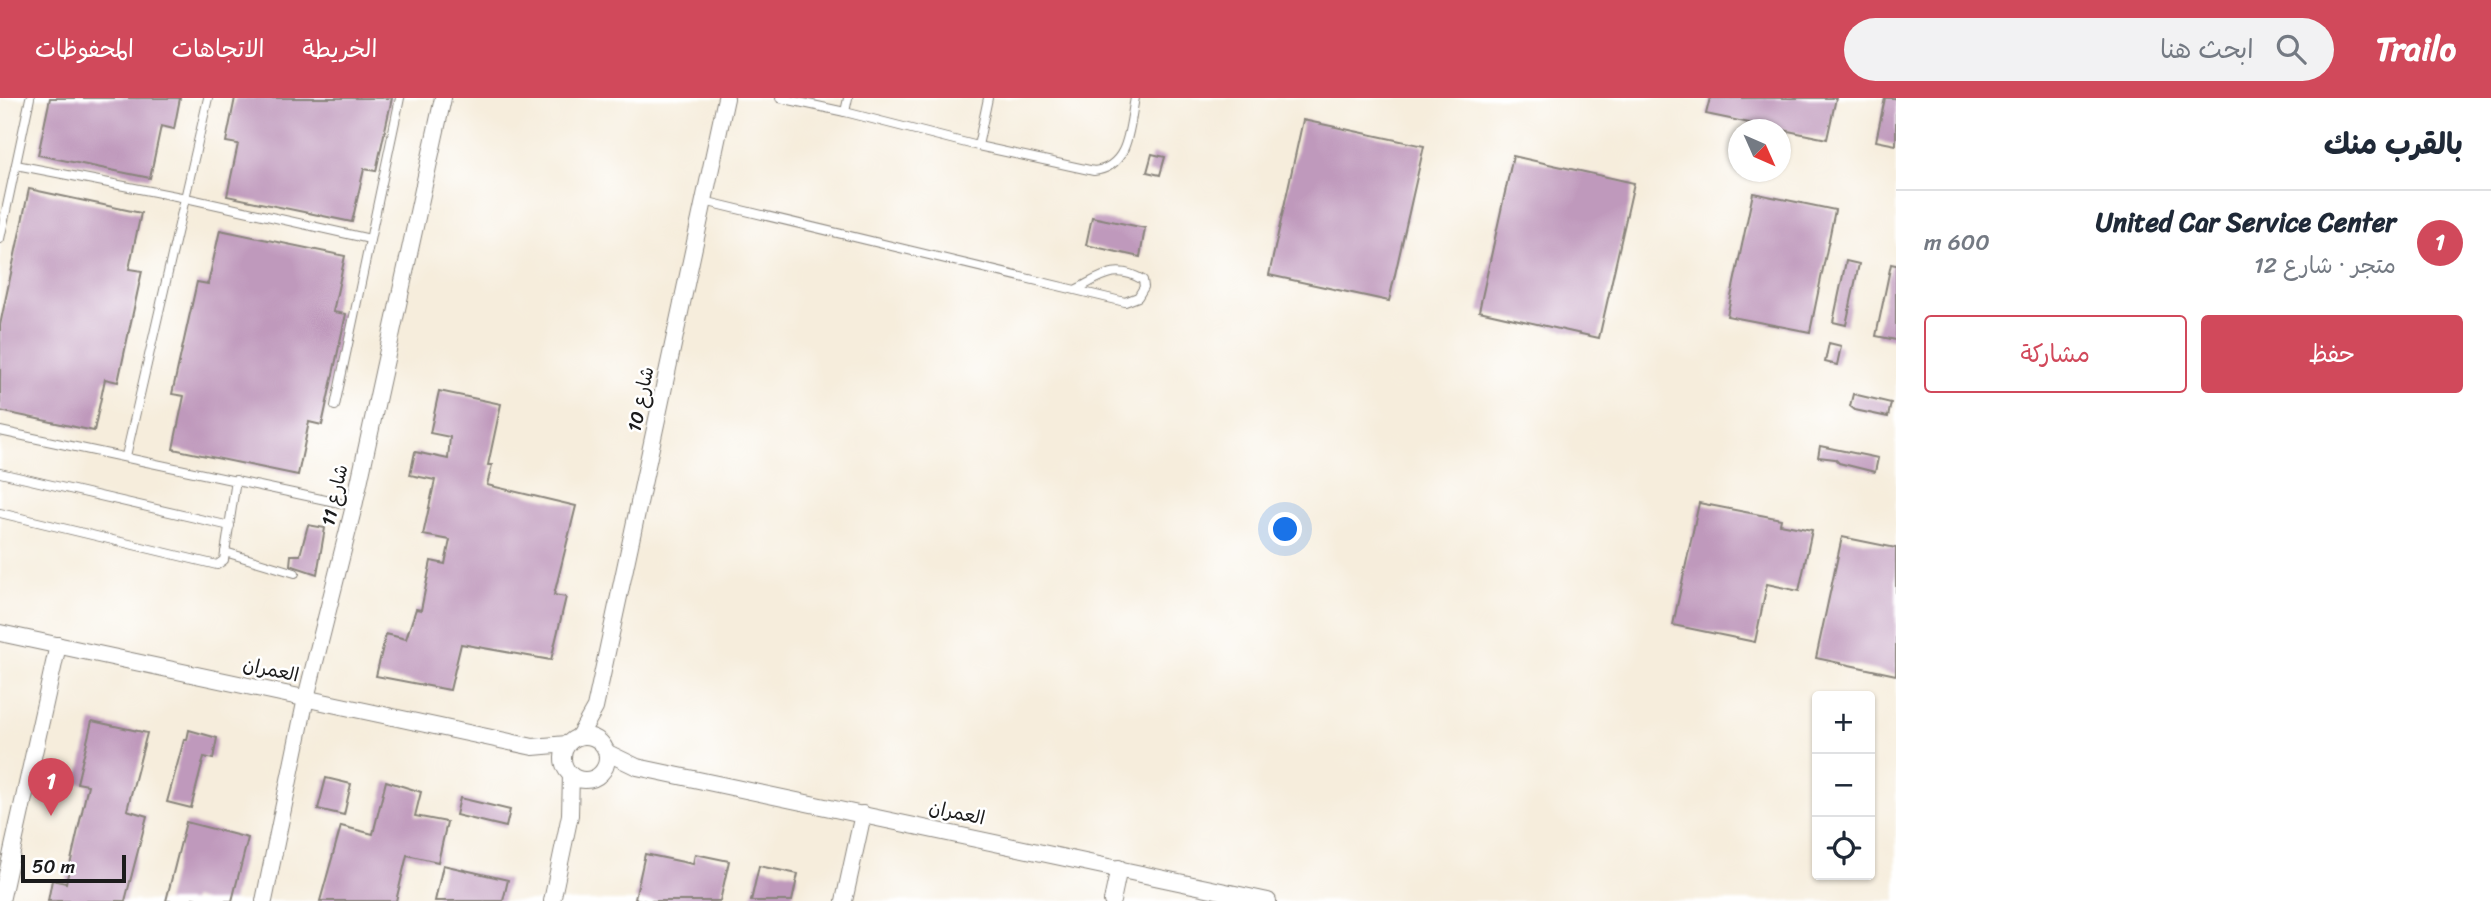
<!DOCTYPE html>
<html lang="ar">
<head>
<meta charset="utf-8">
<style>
	:root { --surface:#fff; --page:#f2f2f3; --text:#1f2937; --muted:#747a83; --line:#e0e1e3; --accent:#d1495b }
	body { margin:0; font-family:Sriracha,"Playpen Sans Arabic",sans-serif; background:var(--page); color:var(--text); direction:rtl }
	.controls { position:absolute; right:21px; bottom:21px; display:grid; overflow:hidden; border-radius:7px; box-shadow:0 2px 5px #0004 }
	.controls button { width:63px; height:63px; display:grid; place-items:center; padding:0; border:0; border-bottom:2px solid var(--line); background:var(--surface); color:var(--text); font:35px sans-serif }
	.compass { position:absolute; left:1728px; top:21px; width:63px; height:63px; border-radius:50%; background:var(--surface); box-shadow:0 2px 5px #0004; rotate:135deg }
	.scale { position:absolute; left:21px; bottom:18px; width:105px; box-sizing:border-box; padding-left:7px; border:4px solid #1c1c1c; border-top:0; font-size:19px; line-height:24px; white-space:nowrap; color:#1c1c1c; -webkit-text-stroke:5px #fff; paint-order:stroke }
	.you { position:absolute; left:1286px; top:432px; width:24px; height:24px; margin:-18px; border:5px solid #fff; border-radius:50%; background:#1a73e8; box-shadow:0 0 0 10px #1a73e833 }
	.badge { display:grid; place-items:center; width:46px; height:46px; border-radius:50%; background:var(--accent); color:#fff; font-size:23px; font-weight:700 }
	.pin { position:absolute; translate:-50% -58px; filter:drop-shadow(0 2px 4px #0008) }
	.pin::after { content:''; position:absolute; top:37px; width:24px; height:21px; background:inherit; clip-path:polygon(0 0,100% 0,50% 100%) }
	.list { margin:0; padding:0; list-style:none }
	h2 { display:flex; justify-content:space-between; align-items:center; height:91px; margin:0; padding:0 28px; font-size:30px }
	h2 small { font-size:23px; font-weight:400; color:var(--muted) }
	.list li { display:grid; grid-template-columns:46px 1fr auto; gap:21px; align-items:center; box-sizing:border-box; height:105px; padding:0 28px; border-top:2px solid var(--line) }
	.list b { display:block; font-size:26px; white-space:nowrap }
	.list p { margin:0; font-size:23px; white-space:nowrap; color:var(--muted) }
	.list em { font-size:23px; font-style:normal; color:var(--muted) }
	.actions { display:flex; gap:14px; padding:21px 28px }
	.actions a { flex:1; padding:16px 0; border:2px solid var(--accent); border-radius:7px; text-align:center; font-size:24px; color:var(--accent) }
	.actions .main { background:var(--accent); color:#fff }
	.icon { flex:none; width:38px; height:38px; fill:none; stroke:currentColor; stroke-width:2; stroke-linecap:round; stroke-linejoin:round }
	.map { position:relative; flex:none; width:1896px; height:803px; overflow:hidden; direction:ltr }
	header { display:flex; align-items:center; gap:42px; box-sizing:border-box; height:98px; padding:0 35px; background:var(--accent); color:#fff }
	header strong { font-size:33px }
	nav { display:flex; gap:38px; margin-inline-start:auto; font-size:24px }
	.search { width:490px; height:63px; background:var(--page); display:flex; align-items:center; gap:18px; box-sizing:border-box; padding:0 24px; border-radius:38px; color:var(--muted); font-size:26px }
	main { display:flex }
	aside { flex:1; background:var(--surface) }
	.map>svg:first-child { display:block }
</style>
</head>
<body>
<header>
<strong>Trailo</strong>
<div class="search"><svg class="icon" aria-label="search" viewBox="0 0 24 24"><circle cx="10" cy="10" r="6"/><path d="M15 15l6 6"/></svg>ابحث هنا</div>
<nav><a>الخريطة</a><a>الاتجاهات</a><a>المحفوظات</a></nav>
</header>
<main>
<aside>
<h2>بالقرب منك<small></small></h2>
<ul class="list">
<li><span class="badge">1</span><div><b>United Car Service Center</b><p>متجر · شارع 12</p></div><em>600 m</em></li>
</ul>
<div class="actions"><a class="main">حفظ</a><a>مشاركة</a></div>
</aside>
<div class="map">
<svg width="1896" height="803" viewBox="0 0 1896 803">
	<rect width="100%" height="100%" fill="#fff"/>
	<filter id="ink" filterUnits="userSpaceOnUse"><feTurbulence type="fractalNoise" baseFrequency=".0143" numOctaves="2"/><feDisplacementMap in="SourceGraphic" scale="14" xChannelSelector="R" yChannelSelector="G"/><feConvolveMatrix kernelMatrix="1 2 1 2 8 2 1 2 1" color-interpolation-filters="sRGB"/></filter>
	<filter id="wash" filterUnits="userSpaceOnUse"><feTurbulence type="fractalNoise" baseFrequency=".00686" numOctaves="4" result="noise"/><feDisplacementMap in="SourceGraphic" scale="28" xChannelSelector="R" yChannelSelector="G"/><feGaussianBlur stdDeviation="1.57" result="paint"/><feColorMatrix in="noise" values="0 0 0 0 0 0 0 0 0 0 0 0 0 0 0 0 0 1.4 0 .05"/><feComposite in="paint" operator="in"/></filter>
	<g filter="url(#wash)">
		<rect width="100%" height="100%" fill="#f6eddc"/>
		<g id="blocks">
			<!-- building -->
			<g fill="#bf99bc">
				<path d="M 50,0 L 180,0 L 174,31 L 161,28 L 150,80 L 38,57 Z"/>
				<path d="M 235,0 L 392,0 L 376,73 L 364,71 L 352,124 L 227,98 L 238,46 L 226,44 Z"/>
				<path d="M 1710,0 L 1836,0 L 1827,41 L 1706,16 Z"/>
				<path d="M 1885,0 L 1896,0 L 1896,47 L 1876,43 Z"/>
				<path d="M 1303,22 L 1424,48 L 1389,203 L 1269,177 Z"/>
				<path d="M 1152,56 L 1165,59 L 1160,77 L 1147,74 Z"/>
				<path d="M 1513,58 L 1634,85 L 1599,240 L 1479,213 Z"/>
				<path d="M 29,91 L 141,115 L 129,171 L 142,173 L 118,284 L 105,281 L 94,333 L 0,313 L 0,227 Z"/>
				<path d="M 1753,95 L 1835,112 L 1810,234 L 1727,218 Z"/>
				<path d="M 1092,119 L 1145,130 L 1140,159 L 1086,147 Z"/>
				<path d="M 220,132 L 345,158 L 333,214 L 346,216 L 322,327 L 309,324 L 298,377 L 173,351 L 184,298 L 172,296 L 197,184 L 208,186 Z"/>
				<path d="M 1846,163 L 1859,166 L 1846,227 L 1833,224 Z"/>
				<path d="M 1891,166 L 1896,167 L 1896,242 L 1876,238 Z"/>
				<path d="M 1829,245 L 1841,248 L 1837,267 L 1825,264 Z"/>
				<path d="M 439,293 L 501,306 L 488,367 L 492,367 L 487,387 L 576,408 L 554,497 L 566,499 L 551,562 L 461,546 L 450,592 L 376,578 L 386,536 L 406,541 L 416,511 L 421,512 L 431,463 L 445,466 L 450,442 L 423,437 L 435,382 L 410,377 L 415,354 L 448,361 L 450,339 L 430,335 Z"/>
				<path d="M 1853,296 L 1891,305 L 1888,319 L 1855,312 L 1850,308 Z"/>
				<path d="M 1820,348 L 1878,360 L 1875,374 L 1839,365 L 1835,361 L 1818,359 Z"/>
				<path d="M 1699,405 L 1781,421 L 1780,426 L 1812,432 L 1799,493 L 1767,486 L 1755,544 L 1673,527 Z"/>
				<path d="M 308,427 L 325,430 L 317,476 L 290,467 L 291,457 L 300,457 Z"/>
				<path d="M 1842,439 L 1896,450 L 1896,577 L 1816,560 Z"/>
				<path d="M 92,623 L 147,635 L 127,712 L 147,718 L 125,803 L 48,803 L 52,782 L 66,785 L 88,687 L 77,685 Z"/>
				<path d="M 189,632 L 217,640 L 213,661 L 204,659 L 191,710 L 167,704 L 184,642 L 187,642 Z"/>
				<path d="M 326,680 L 351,686 L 344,717 L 318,711 Z"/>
				<path d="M 386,683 L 421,694 L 415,718 L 447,724 L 438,764 L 407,757 L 396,803 L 320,803 L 341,728 L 373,736 Z"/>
				<path d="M 460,700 L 510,712 L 506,729 L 456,717 Z"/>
				<path d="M 186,724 L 248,740 L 232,803 L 204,803 L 193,800 L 192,803 L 166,803 Z"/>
				<path d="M 645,756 L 693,766 L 695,756 L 729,763 L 720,803 L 646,803 L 635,801 Z"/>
				<path d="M 443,767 L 508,782 L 503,803 L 435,803 Z"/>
				<path d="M 759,768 L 798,776 L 792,803 L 751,803 Z"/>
			</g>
		</g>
	</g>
	<g filter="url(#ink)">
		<use href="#blocks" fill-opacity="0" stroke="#89847c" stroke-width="2"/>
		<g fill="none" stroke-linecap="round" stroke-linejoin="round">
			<!-- lane casing -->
			<g stroke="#89847c" stroke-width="10">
				<g id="lane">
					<path d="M 780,0 L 845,14 L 978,48 L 1094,73 C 1130,69 1129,29 1135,0"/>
					<path d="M 845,14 L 848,0"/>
					<path d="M 978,48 L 988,0"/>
					<path d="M 16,67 L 186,100 L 370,141"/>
					<path d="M 704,103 L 1125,204 L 1138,199 L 1144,189 L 1143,182 C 1115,165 1101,179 1075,192"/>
					<path d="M 0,141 L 30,0"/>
					<path d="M 335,308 L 400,0"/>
					<path d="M 0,333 L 354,408"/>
					<path d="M 126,358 L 208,0"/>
					<path d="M 0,375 L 230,428"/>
					<path d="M 0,415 L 217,467 L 224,462 L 236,382"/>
					<path d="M 225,454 L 295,475"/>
				</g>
			</g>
			<!-- street casing -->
			<g stroke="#89847c" stroke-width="18">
				<g id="street">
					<path d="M 0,535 L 533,649 L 567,646"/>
					<circle cx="585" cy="660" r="22"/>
					<path d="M 579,638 L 595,610 L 726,0"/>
					<path d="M 608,655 L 637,669 L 1268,803"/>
					<path d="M 1,803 L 58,547"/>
					<path d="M 264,803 L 306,600 L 354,408 L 443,0"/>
					<path d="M 552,803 L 570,717 L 571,677"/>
					<path d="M 844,803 L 863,716"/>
					<path d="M 1112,803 L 1119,770"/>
				</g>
			</g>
			<!-- lane -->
			<use href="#lane" stroke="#fff" stroke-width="8"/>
			<!-- street -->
			<use href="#street" stroke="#fff" stroke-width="16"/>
		</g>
	</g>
	<g text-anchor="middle" stroke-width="5" stroke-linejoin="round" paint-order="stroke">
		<!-- street labels -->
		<g font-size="19" fill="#1c1c1c" stroke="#fff">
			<text transform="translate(640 301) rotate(-78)" y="7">شارع 10</text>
			<text transform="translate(334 397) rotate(-77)" y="7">شارع 11</text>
			<text transform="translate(271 571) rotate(12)" y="7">العمران</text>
			<text transform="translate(957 714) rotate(12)" y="7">العمران</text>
		</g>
	</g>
</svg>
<div class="controls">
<button>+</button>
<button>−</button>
<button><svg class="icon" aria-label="locate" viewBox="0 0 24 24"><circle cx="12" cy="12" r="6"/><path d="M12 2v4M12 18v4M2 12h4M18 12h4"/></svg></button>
</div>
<svg class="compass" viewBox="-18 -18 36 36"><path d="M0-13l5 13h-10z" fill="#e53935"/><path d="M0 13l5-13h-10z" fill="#747a83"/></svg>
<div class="scale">50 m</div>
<div class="you"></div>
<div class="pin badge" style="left:51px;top:718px">1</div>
</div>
</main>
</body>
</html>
